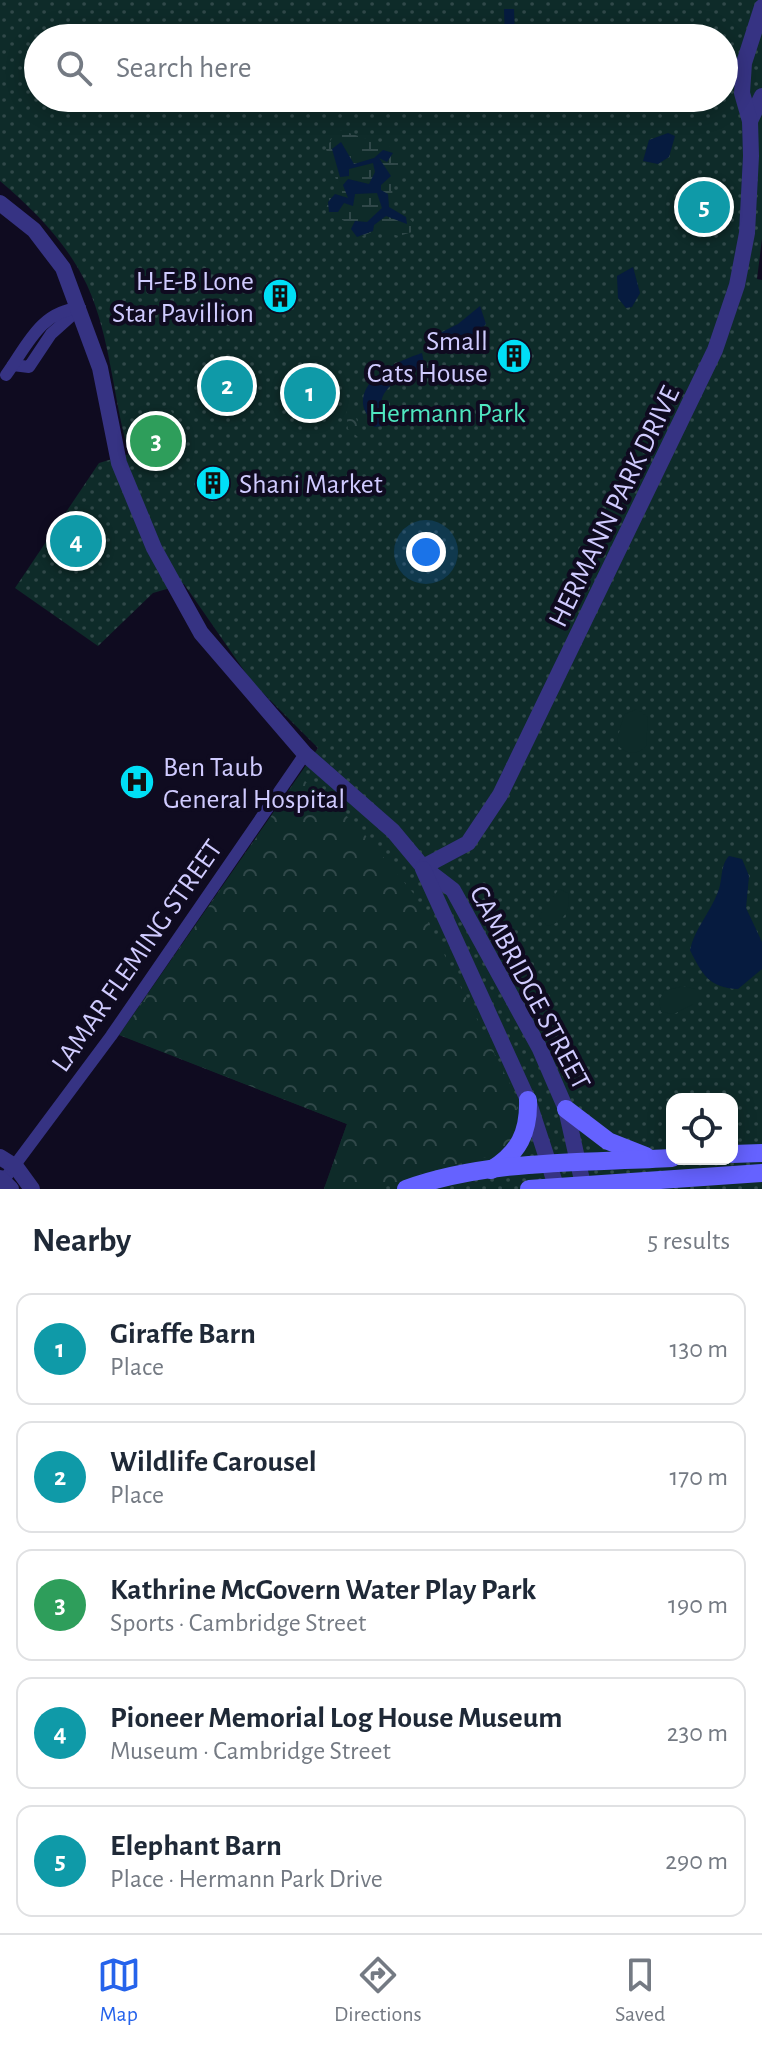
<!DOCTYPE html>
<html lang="en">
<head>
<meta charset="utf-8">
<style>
	:root { --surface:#fff; --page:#f6f6f7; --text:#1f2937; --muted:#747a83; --line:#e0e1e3; --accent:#2563eb }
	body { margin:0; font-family:"Alegreya Sans",sans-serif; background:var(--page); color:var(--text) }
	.controls { position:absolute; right:24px; bottom:24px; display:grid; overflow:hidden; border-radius:16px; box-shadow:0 4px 20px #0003 }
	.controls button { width:72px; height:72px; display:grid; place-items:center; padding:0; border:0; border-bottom:2px solid var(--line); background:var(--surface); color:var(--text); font:40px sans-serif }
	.you { position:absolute; left:426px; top:552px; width:28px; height:28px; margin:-20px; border:6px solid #fff; border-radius:50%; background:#1a73e8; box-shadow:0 0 0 12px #1a73e833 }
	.badge { display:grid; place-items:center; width:52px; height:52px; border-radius:50%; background:var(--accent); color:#fff; font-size:26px; font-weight:700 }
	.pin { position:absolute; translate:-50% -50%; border:4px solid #fff; box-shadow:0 2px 8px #0006 }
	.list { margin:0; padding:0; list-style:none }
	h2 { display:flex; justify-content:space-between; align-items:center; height:104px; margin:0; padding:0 32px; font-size:34px }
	h2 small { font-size:26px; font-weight:400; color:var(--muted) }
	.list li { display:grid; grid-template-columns:52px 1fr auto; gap:24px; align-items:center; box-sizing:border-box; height:112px; margin:0 16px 16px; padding:0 16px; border:2px solid var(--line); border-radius:16px }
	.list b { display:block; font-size:30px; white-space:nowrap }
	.list p { margin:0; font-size:26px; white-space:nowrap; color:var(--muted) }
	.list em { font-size:26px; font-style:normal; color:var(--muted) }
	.icon { flex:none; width:44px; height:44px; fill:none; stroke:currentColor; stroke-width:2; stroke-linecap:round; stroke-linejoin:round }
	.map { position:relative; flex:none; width:762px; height:1189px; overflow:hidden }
	.search { position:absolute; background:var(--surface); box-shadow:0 4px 20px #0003; left:24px; right:24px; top:24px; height:88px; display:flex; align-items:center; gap:20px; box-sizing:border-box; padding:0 28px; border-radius:44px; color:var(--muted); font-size:30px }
	.sheet { height:744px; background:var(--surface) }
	nav { display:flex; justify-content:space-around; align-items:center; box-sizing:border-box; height:112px; border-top:2px solid var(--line); background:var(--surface); font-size:22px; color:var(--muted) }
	nav a { display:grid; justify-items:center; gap:4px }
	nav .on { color:var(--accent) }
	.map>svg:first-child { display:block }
</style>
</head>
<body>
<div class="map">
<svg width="762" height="1189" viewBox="0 0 762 1189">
	<defs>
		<pattern id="grass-dots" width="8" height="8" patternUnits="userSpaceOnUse" patternTransform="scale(2)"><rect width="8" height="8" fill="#0e2b29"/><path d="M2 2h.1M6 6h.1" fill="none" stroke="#304849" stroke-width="1.8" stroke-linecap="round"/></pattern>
		<pattern id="forest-crowns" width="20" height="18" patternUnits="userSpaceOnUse" patternTransform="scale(2)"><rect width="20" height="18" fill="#0e2b29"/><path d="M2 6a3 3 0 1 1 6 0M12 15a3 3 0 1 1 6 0" fill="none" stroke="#304849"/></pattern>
		<pattern id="wetland-marsh" width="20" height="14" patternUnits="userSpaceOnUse" patternTransform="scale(2)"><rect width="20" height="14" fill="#0e2b29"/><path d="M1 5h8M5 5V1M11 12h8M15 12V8" fill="none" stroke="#304849"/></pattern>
	</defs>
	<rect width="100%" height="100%" fill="#0f0b20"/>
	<!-- grass -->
	<path fill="url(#grass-dots)" fill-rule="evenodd" d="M 0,0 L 762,0 L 762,239 L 757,279 L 762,280 L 762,1189 L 324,1189 L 347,1124 L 119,1035 L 318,748 L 252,682 L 184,584 L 153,593 L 98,646 L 15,588 L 99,463 L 129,454 C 113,399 111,338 87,285 C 67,243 35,211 0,181 ZM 38,38 L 724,38 L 724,98 L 38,98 ZM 672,1099 L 732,1099 L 732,1159 L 672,1159 Z"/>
	<!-- forest -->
	<g fill="url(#forest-crowns)">
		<path d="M 344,390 L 360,428 L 358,437 L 348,429 Z"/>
		<path d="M 299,776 L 356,824 L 413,893 L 516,1096 L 519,1129 L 503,1153 L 411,1176 L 379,1189 L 324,1189 L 347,1124 L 120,1035 Z"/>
	</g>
	<!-- wetland -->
	<path fill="url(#wetland-marsh)" d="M 337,129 L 401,150 L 401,183 L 392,184 L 393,208 L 412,221 L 412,232 L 399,236 L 377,230 L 355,239 L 346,222 L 326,211 L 329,195 L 340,192 L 326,149 Z"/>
	<!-- garden -->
	<g fill="#0e2b29">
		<path d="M 169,408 L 180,424 L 171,451 L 158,460 L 143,453 C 136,433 133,425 148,409 Z"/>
		<path d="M 637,709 L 648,717 L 646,746 C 638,756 624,754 617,744 C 617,738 622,720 625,714 Z"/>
		<path d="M 559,889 L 568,893 C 572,909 563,923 547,926 L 539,916 Z"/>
		<path d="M 683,986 L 695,989 L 695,1003 L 674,1014 L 661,1012 L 659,1001 L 664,991 Z"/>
	</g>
	<!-- water -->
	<g fill="#061b3f">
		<path d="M 504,9 L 514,9 L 515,38 L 505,38 Z"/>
		<path d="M 668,133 L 675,136 L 669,157 L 658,164 L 643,161 L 649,140 Z"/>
		<path d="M 341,142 L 354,164 L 374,158 L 383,150 L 393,153 L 387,162 L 379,158 L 391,176 L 381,185 L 381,190 L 388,194 L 389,207 L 406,217 L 407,224 L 386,216 L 374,225 L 373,231 L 357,237 L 351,229 L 355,221 L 367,222 L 382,208 L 377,193 L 355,194 L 353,206 L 344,203 L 338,212 L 329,212 L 328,202 L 335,194 L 348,198 L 343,185 L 348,179 L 369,184 L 375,172 L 373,163 L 349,169 L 349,176 L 340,177 L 332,149 Z"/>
		<path d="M 633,267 L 640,293 L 632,307 L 626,308 L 618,298 L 617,276 Z"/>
		<path d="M 480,306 L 486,324 L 479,332 L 436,349 L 434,336 L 458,324 Z"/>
		<path d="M 422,353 L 425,368 C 409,370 376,389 382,408 C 383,414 388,419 390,425 L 374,427 C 371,419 364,413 363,404 C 361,376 401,360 422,353 Z"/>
		<path d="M 729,856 L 742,859 L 749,876 L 746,908 L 762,942 L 762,969 L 738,989 C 709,988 702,974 690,950 C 695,928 710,913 718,892 C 723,880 720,865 729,856 Z"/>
	</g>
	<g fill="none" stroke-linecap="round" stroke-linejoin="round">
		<!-- minor -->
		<g stroke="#363383" stroke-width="12">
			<path d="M 13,365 L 29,367 L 51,334 L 80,308"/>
			<path d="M 6,375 C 27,346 40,311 80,308"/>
			<path d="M 3,1181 L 111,1036 L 305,754"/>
		</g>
		<!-- tertiary -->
		<g stroke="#363383" stroke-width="16">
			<path d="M 750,121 L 762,96"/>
			<path d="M 0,203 L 34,230 L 63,268 L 100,368 L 119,463 L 154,548 L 201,633 L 305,754 L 393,831 L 423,867 L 453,890 L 540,1049 L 566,1109 L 584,1189"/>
			<path d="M 423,867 L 468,843 L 500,795 L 715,350 L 737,285 L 747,233 L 751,156 L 750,121 L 742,93 L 744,63 L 762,7"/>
			<path d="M 423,869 L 528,1100 L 557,1189"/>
			<path d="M 0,1157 L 16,1167 L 32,1189"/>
			<path d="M 0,1178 L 11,1189"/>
		</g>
		<!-- secondary -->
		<g stroke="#6562ff" stroke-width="18">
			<path d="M 566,1109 L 608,1141 L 646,1156"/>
			<path d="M 732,1154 L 762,1153"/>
			<path d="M 491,1170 C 519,1153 529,1132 528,1100"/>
			<path d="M 406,1189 C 488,1159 585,1163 672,1158"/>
			<path d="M 529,1189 L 762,1173"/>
		</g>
	</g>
	<!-- icons -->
	<defs>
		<g id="building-disc" transform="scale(1.8)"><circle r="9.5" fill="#00dff6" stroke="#0f0b20"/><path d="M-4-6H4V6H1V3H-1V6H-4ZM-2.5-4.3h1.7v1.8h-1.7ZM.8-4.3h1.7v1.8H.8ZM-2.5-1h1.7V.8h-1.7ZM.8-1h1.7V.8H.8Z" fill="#111"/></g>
		<g id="hospital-disc" transform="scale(1.8)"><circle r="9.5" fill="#00dff6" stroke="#0f0b20"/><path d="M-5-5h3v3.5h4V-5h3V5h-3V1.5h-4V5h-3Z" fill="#111"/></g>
	</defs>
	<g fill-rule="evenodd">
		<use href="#building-disc" x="280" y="296"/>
		<use href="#building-disc" x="514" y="356"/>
		<use href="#building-disc" x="213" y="483"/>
		<use href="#hospital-disc" x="137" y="782"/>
	</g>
	<g text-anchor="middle" stroke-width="8" stroke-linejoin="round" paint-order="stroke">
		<!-- poi labels -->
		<g font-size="28" fill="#d0cbff" stroke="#0f0b20" text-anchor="end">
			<text x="254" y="290">H-E-B Lone<tspan x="254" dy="32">Star Pavillion</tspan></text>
			<text x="488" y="350">Small<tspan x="488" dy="32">Cats House</tspan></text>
			<text x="239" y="493" text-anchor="start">Shani Market</text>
			<text x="163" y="776" text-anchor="start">Ben Taub<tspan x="163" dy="32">General Hospital</tspan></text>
		</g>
		<!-- park labels -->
		<g font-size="28" fill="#4fe6c0" stroke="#0f0b20">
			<text x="447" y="422">Hermann Park</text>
		</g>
		<!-- street labels -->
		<g font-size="28" fill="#d0cbff" stroke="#0f0b20">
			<text transform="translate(613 506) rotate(-64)" y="10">HERMANN PARK DRIVE</text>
			<text transform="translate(136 955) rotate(-55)" y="10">LAMAR FLEMING STREET</text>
			<text transform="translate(531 987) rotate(62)" y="10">CAMBRIDGE STREET</text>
		</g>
	</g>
</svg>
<div class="controls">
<button><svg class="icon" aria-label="locate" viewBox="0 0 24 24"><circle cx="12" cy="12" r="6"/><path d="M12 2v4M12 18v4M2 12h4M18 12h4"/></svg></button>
</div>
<div class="you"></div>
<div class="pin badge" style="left:310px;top:393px;background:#0f9aa8">1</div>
<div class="pin badge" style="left:227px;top:386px;background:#0f9aa8">2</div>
<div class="pin badge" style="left:156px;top:441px;background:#2e9e5b">3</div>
<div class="pin badge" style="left:76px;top:541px;background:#0f9aa8">4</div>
<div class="pin badge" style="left:704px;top:207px;background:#0f9aa8">5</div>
<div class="search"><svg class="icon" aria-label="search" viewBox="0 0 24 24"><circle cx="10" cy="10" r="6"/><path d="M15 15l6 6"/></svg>Search here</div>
</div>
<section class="sheet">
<h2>Nearby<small>5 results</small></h2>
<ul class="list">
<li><span class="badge" style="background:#0f9aa8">1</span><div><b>Giraffe Barn</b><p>Place</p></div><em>130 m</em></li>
<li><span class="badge" style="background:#0f9aa8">2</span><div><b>Wildlife Carousel</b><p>Place</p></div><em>170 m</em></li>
<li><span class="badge" style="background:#2e9e5b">3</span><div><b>Kathrine McGovern Water Play Park</b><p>Sports · Cambridge Street</p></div><em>190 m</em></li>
<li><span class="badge" style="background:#0f9aa8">4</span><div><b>Pioneer Memorial Log House Museum</b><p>Museum · Cambridge Street</p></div><em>230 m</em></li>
<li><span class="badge" style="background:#0f9aa8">5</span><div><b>Elephant Barn</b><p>Place · Hermann Park Drive</p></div><em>290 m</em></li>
</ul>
</section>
<nav>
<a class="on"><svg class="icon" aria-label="map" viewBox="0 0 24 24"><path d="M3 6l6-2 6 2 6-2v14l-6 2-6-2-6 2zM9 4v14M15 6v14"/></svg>Map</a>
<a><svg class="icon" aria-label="directions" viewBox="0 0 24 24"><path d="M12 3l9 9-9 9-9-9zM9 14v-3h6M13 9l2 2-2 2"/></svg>Directions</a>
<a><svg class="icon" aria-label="saved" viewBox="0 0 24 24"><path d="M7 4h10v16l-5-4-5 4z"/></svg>Saved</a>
</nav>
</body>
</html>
